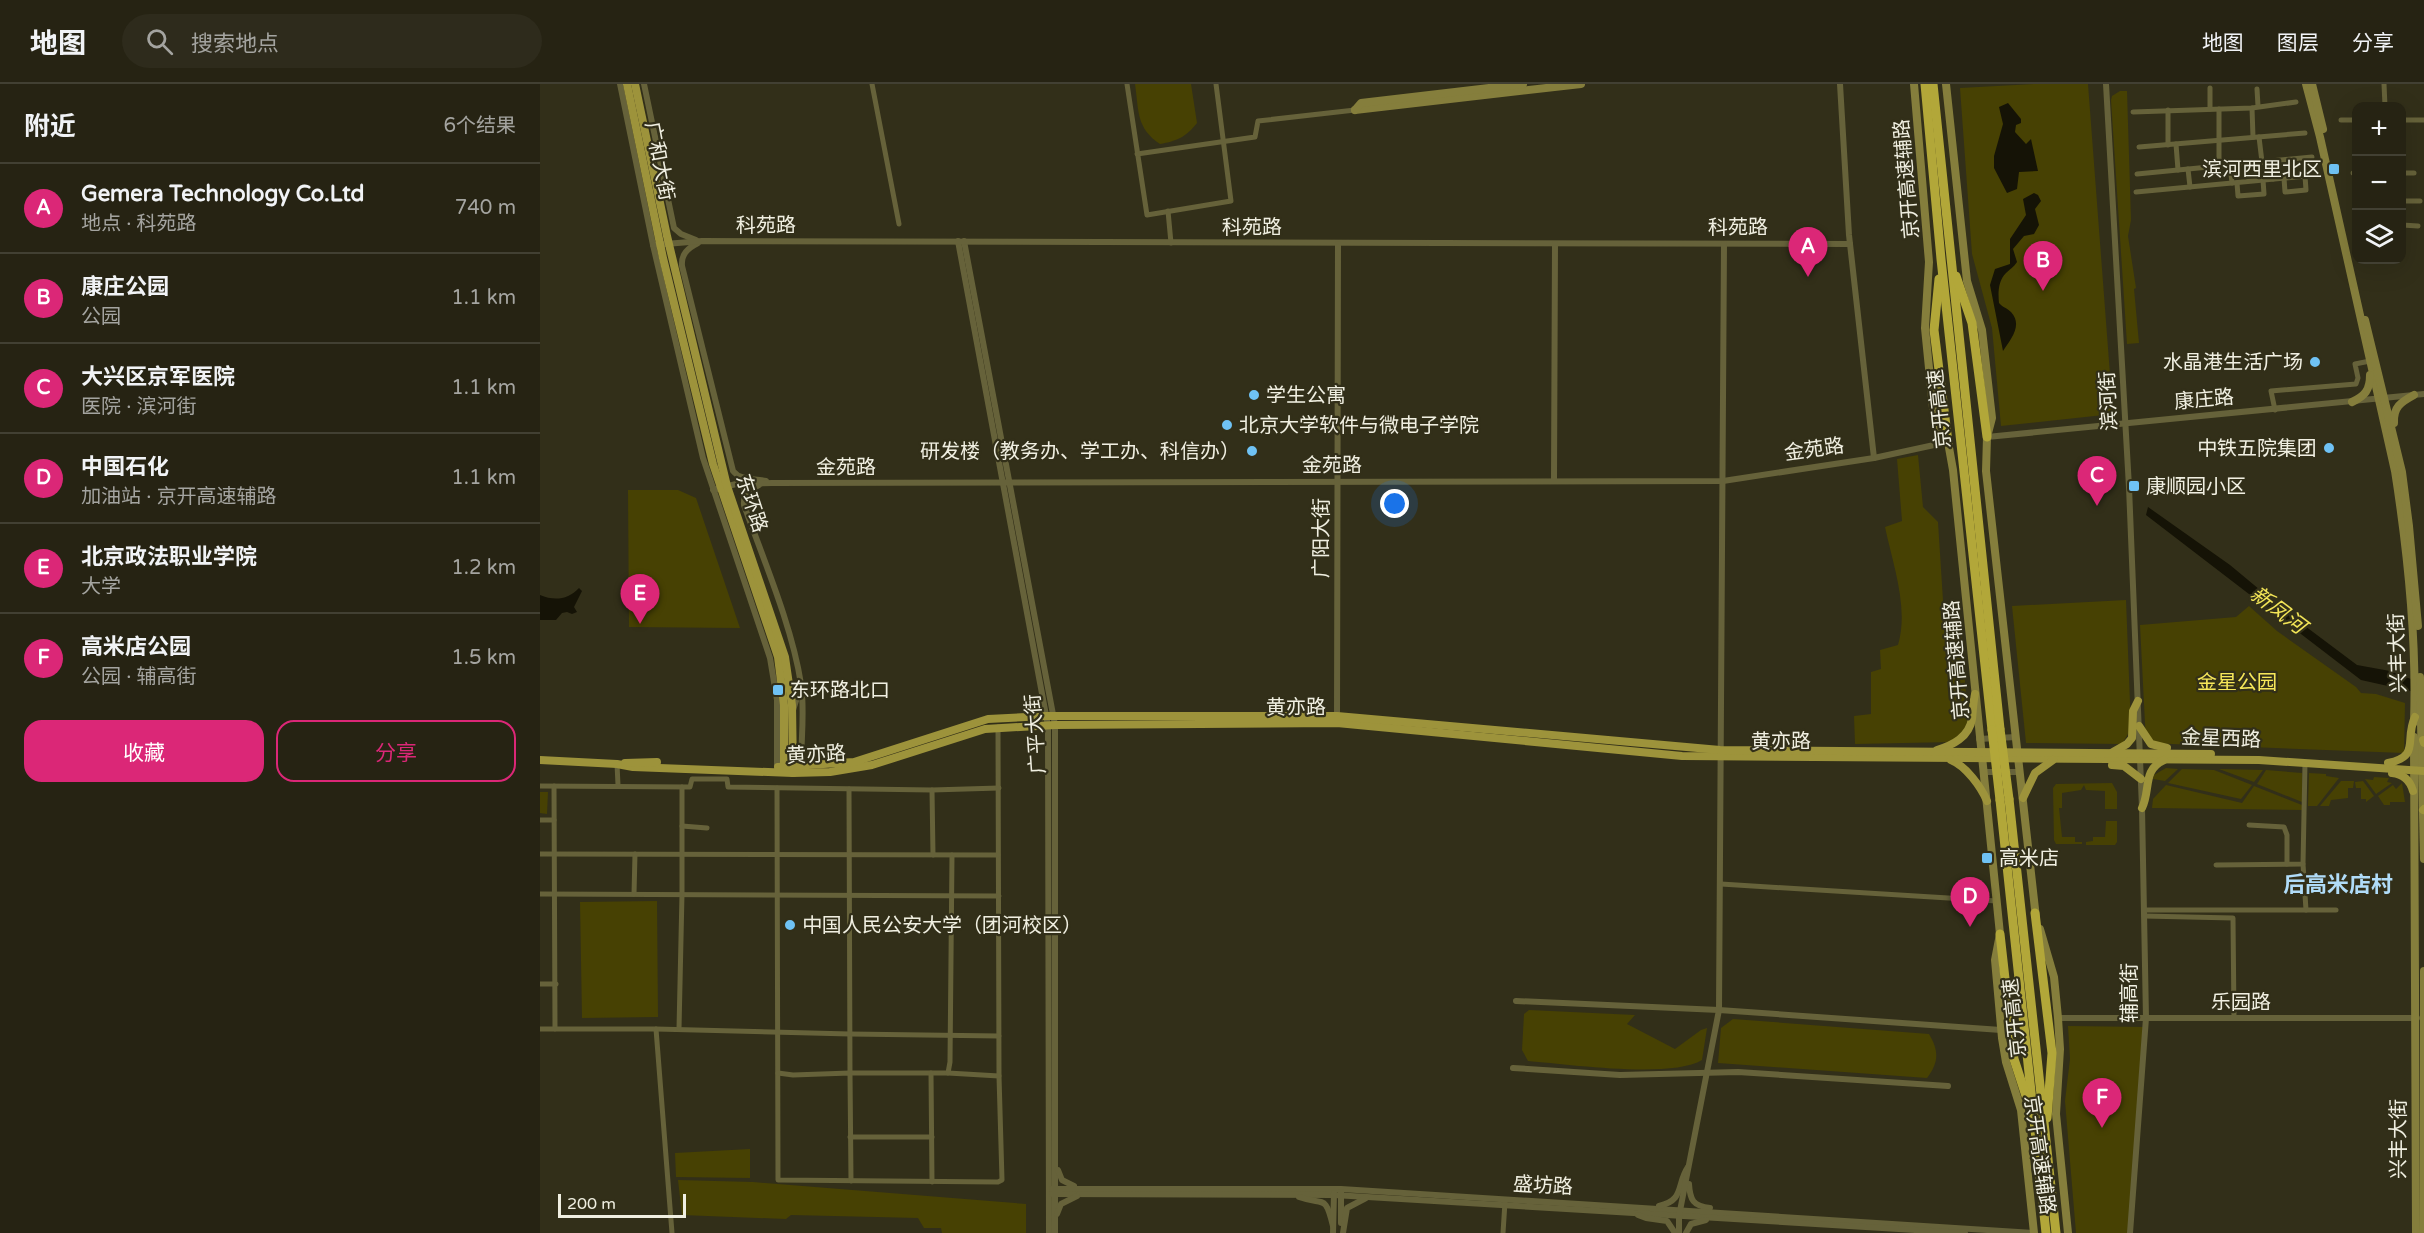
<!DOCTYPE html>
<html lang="zh">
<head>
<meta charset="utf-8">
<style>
	:root { --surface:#262313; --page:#2e2b1c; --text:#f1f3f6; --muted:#a4a4a0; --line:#424033; --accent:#db2777 }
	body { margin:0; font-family:"Varela Round","Noto Sans SC",sans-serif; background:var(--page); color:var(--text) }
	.controls { position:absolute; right:18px; top:18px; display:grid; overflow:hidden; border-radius:12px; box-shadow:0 6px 24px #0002 }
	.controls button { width:54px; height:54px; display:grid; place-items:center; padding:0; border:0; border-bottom:2px solid var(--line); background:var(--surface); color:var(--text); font:30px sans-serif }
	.scale { position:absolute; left:18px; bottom:15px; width:128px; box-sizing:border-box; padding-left:6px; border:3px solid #f0efe1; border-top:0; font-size:16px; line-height:21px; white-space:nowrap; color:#f0efe1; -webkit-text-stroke:4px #322f19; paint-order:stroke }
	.you { position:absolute; left:855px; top:420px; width:21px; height:21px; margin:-15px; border:4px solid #fff; border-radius:50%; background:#1a73e8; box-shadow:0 0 0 9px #1a73e833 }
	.badge { display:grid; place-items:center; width:39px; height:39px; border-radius:50%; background:var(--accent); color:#fff; font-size:20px; font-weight:700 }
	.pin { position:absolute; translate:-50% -50px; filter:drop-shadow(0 2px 3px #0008) }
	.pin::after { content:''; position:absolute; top:32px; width:21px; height:18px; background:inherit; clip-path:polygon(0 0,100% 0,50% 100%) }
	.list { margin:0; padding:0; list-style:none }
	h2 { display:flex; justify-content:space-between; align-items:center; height:78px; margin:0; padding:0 24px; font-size:26px }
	h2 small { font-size:20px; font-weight:400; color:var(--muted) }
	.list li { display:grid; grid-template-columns:39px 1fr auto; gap:18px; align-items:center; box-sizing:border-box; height:90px; padding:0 24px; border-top:2px solid var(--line) }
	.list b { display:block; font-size:22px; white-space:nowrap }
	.list p { margin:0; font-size:20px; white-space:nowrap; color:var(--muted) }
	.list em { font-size:20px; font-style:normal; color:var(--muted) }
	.actions { display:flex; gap:12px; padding:18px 24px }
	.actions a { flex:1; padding:14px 0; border:2px solid var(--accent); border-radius:18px; text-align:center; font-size:21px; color:var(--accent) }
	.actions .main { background:var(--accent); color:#fff }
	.icon { flex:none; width:33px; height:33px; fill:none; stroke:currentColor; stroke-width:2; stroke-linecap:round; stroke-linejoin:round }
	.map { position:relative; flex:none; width:1884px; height:1149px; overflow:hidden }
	header { display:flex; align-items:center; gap:36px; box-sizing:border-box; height:84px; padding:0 30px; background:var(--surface); border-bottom:2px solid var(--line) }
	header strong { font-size:28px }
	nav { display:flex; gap:33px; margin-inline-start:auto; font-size:21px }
	.search { width:420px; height:54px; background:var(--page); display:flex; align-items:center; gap:15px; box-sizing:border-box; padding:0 21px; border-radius:33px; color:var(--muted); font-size:22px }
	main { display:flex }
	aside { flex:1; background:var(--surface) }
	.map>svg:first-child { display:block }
</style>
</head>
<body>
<header>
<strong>地图</strong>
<div class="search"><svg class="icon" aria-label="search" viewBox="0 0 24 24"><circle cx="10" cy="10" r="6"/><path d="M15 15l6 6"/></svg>搜索地点</div>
<nav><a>地图</a><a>图层</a><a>分享</a></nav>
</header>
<main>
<aside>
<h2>附近<small>6个结果</small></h2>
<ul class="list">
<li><span class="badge">A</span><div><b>Gemera Technology Co.Ltd</b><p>地点 · 科苑路</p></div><em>740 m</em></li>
<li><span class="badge">B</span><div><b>康庄公园</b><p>公园</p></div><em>1.1 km</em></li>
<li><span class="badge">C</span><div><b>大兴区京军医院</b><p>医院 · 滨河街</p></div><em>1.1 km</em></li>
<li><span class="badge">D</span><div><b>中国石化</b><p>加油站 · 京开高速辅路</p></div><em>1.1 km</em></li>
<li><span class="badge">E</span><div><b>北京政法职业学院</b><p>大学</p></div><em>1.2 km</em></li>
<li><span class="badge">F</span><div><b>高米店公园</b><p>公园 · 辅高街</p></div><em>1.5 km</em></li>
</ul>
<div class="actions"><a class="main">收藏</a><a>分享</a></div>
</aside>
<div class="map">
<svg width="1884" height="1149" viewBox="0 0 1884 1149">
	<rect width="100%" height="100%" fill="#322f19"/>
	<!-- green -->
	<g fill="#474103">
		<path d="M 595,0 L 651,0 L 657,39 C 646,53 637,57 620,60 C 596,44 599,27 595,0 Z"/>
		<path d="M 1494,0 L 1548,0 L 1573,330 L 1461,342 L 1452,244 L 1432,170 L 1420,4 Z"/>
		<path d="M 1580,7 L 1587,7 L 1591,136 L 1588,152 L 1596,204 L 1594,205 L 1599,259 L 1587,260 L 1571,16 L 1572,12 Z"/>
		<path d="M 1378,371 L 1383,423 L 1398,438 L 1404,532 L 1408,557 L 1413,550 L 1421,544 L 1428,637 L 1421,652 L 1413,658 L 1315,660 L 1314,632 L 1331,630 L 1331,588 L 1341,585 L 1340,566 L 1358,561 C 1369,524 1353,481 1345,443 L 1362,437 L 1357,375 Z"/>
		<path d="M 88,406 L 138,406 L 156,414 L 200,544 L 89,543 Z"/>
		<path d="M 1586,516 L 1591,645 L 1582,660 L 1486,659 L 1472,522 Z"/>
		<path d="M 1709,522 L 1737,547 L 1816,603 L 1821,609 L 1836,610 L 1865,619 L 1864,669 L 1606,659 L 1600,541 L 1696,533 Z"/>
		<path d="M 1626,684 L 1638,685 L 1625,697 L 1613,695 L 1614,691 Z"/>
		<path d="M 1642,685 L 1674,686 L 1712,701 L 1701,715 L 1628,699 Z"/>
		<path d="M 1679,685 L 1723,686 L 1714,698 Z"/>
		<path d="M 1726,686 L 1762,689 L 1762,718 L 1717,700 Z"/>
		<path d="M 1769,689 L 1786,690 L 1786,692 L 1799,694 L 1777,722 L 1768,722 Z"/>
		<path d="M 1834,693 L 1849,694 L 1847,698 L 1852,699 L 1836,710 L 1825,695 L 1833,696 Z"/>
		<path d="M 1801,697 L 1814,697 L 1813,704 L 1808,704 L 1808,714 L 1791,716 L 1789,722 L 1780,722 Z"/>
		<path d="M 1823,697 L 1834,712 L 1826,718 L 1826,715 L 1821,715 L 1821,704 L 1816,704 L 1815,698 Z"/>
		<path d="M 1572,699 L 1577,708 L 1577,725 L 1565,725 L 1565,707 L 1546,706 L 1544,701 L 1541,706 L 1522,709 L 1522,724 L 1519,724 L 1522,753 L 1535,753 L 1535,758 L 1542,758 L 1542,760 L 1516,760 L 1514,756 L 1513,704 L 1516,700 Z"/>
		<path d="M 1862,699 L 1865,718 L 1850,718 L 1850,721 L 1844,721 L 1838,712 L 1853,701 L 1856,705 Z"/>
		<path d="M 1626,701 L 1702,719 L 1714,702 L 1762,721 L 1762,726 L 1612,724 L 1613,715 Z"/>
		<path d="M 0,708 L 8,708 L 7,730 L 0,729 Z"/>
		<path d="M 1566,737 L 1577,737 L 1577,758 L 1575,761 L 1546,761 L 1546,758 L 1553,757 L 1553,753 L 1565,753 Z"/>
		<path d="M 117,817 L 118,933 L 42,934 L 40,818 Z"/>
		<path d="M 989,926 L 1095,931 L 1087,940 L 1135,965 L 1161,946 L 1167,944 L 1162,976 C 1131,995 1026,980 988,977 L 982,966 L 984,930 Z"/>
		<path d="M 1193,935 L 1389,950 C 1399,967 1399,978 1387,994 L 1178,979 L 1181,944 Z"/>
		<path d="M 1528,942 L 1605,943 L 1591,1149 L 1536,1149 L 1525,1017 L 1530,975 Z"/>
		<path d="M 210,1065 L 210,1094 L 136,1093 L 135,1069 Z"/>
		<path d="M 138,1096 L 213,1098 L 486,1120 L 486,1149 L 402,1149 L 401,1144 L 384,1144 L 378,1134 L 251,1131 L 246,1135 L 142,1131 Z"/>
	</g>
	<!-- water -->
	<g fill="#151306">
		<path d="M 1468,19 L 1481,35 L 1481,39 L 1476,41 L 1475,48 L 1486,60 L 1491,55 L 1498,87 L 1479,88 L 1477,105 L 1467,109 L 1454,84 L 1454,72 L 1463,40 L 1459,23 Z"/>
		<path d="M 1494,109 L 1498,111 L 1501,117 L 1495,125 L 1499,141 L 1494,150 L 1484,152 L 1473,165 L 1477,178 C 1473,184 1470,185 1466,189 C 1458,197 1458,209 1459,219 C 1463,224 1466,223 1471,228 C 1483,241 1471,255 1463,267 L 1450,201 L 1455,185 L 1470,180 L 1470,155 L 1486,131 L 1483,115 Z"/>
		<path d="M 1608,423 L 1690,481 L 1749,530 L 1817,581 L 1850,587 L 1884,600 L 1884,610 L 1821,596 L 1606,431 Z"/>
		<path d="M 39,504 L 42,507 L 34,523 L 37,528 L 32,530 L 27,528 L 22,529 L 16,536 L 0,536 L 0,511 C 14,517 28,516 39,504 Z"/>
	</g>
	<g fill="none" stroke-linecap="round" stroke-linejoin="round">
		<!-- minor -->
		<g stroke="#66623a" stroke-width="5">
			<path d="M 332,0 L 359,140"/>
			<path d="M 587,0 L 607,131 L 691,117 L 676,0"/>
			<path d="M 1844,0 L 1845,22"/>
			<path d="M 1670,4 L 1670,25"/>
			<path d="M 1717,5 L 1718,22"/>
			<path d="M 1712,24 L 1713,53"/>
			<path d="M 1679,25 L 1679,82"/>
			<path d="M 1628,26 L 1628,61"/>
			<path d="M 1593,28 L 1712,24 L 1756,18"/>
			<path d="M 1801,36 L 1816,36"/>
			<path d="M 1862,36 L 1884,36"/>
			<path d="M 1719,53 L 1722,78"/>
			<path d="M 1636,60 L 1638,86"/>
			<path d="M 1599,63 L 1765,49"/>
			<path d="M 597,70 L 715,53 L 718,37 L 815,26"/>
			<path d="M 1731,77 L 1733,95"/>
			<path d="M 1690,81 L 1692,99"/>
			<path d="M 1648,85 L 1650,103"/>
			<path d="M 1813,89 L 1816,89"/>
			<path d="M 1862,89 L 1874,89"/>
			<path d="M 1597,90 L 1772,73"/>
			<path d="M 1744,94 L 1745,108 L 1766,106 L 1765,92"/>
			<path d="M 1697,99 L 1698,112 L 1724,110 L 1723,96"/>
			<path d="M 1596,108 L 1778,91"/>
			<path d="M 1862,117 L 1880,117"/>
			<path d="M 628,127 L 631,159"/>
			<path d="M 1862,141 L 1878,142"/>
			<path d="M 1735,326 L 1731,307 L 1816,300 L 1818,294 L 1815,280 L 1830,277"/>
			<path d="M 77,680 L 78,701"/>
			<path d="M 0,702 L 150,703 L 152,695 L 187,695 L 188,703 L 392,706 L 459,704"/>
			<path d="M 14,702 L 15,945"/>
			<path d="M 237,704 L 238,1096 L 458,1098 L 462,1096 L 459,992 L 458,643"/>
			<path d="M 309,705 L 310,989 L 408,989 L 410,978 L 412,771"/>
			<path d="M 392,706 L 393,771"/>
			<path d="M 0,736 L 14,736"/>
			<path d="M 1709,741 L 1744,743 L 1747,751 L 1747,780"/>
			<path d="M 142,742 L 167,744"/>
			<path d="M 0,770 L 458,771"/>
			<path d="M 1763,780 L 1766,826"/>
			<path d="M 1676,781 L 1763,780 L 1765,679"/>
			<path d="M 1181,800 L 1457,817"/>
			<path d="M 0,810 L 459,812"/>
			<path d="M 94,810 L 95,770"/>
			<path d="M 1604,826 L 1796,826"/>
			<path d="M 1604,832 L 1693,834 L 1694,934"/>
			<path d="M 0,900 L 16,900"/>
			<path d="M 0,945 L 116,945 L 310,950 L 459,952"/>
			<path d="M 116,945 L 132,1149"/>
			<path d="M 139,945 L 142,810 L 142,703"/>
			<path d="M 238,989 L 253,991 L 310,989 L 311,1097"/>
			<path d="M 391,989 L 392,1098"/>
			<path d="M 408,989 L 459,992"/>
			<path d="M 310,1053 L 392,1053"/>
			<path d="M 963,1149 L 965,1118"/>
		</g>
		<!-- tertiary -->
		<g stroke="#66623a" stroke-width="6">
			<path d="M 80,0 L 113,161 L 163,374 L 230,574 L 237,616 L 237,687"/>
			<path d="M 104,0 L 134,144 L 141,150 L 156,156"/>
			<path d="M 1300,0 L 1309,151 L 1334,374"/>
			<path d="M 1566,0 L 1589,403 L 1602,724 L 1606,934 L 1590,1149"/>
			<path d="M 418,157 L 508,642 L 509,1149"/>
			<path d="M 424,157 L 515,641 L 515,1149"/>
			<path d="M 158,159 C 148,164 141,170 142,182 L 193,387 C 201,397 214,394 226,397"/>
			<path d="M 113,161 L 162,157 L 1310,160"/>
			<path d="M 1447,353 L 1884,310"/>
			<path d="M 1014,397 L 1015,160"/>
			<path d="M 219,401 C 209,406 203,410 204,421 C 224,477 252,542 261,600 C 265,628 261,655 261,683"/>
			<path d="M 173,406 L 196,400 L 232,399 L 1183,397 L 1334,374 L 1408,358"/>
			<path d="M 253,626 L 260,604"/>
			<path d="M 797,636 L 798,160"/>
			<path d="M 1439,655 L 1476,653"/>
			<path d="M 1443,688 L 1480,688"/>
			<path d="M 976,917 L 1179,926 L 1461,946"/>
			<path d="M 1518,934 L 1877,934"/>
			<path d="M 973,984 L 1080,991 L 1198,988 L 1408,1002"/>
			<path d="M 518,1086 L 522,1096 L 534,1102"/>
			<path d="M 1149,1100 C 1150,1116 1153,1122 1170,1124"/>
			<path d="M 512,1105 L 801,1105 L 1494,1149"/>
			<path d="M 512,1110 L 794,1111 L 1425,1149"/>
			<path d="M 759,1113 C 784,1122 785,1109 793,1142"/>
			<path d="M 1119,1122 C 1145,1116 1136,1101 1148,1083"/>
			<path d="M 517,1130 L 521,1120 L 537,1112"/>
			<path d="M 1098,1131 L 1106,1134 L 1127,1137 L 1135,1149"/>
			<path d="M 801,1139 L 801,1108"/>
			<path d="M 793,1149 L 794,1109"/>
			<path d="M 803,1149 L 807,1124 L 826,1114"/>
			<path d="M 1139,1149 L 1139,1132 L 1179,926 L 1184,160"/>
			<path d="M 1146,1149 L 1151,1140 L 1166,1136"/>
		</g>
		<!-- secondary -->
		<g stroke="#857e3c" stroke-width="8">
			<path d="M 1374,0 L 1389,178 L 1385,244 L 1393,324 L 1397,341 L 1408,358 L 1413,386 L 1460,850 L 1455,876 L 1462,954 L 1466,978 L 1481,1026 L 1494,1149"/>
			<path d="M 1406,0 L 1427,197 L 1442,246 L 1452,334 L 1447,353 L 1446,387 L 1496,834"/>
			<path d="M 1766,0 L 1780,53 L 1855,387 C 1868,470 1877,553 1874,638"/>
			<path d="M 1772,0 L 1783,45"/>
			<path d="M 815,26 L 1041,0"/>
			<path d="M 815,26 L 821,19 L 983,0"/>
			<path d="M 1825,236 L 1862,388 L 1869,442 L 1878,542"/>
			<path d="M 1812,318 C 1825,312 1830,306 1830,291"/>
			<path d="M 1854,339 C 1853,323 1861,318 1874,311"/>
			<path d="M 1880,593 L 1884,775"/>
			<path d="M 1874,653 L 1876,1149"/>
			<path d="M 1500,845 L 1514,893 L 1518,934 L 1520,965 L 1516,1030 L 1528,1149"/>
			<path d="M 1884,1149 L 1884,887"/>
		</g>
		<!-- primary -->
		<g stroke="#9d933b" stroke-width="8">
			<path d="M 87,0 L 123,174 L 173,380 L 238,573 L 244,621 L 244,687"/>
			<path d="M 95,0 L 127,152 L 187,402 L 245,573 L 252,621 L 253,689"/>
			<path d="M 1599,642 L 1611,660 L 1627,664"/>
			<path d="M 1883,656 L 1884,659"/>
			<path d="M 1397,666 C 1413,661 1429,653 1432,635 C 1433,626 1433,619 1435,610"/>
			<path d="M 1573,668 L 1587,660 L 1592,654 L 1593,627 L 1598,617"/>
			<path d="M 0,676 L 77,680 L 93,683 L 253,689 L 290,688 L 332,681 L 445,645 L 515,641 L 797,639 L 1142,672 L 1719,676 L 1884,687"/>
			<path d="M 1411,676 C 1426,682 1441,703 1447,717"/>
			<path d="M 85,679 L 117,678"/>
			<path d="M 1848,679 C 1881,672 1864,656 1875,633"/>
			<path d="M 1572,681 L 1584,682 L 1601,695"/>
			<path d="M 238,683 L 314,678 L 448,635 L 507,632 L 797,632 L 1180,666 L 1671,670"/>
			<path d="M 1852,689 C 1863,690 1870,696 1873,707"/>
			<path d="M 1483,714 L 1495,689 L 1513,676"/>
			<path d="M 1602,724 C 1611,706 1602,686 1624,676"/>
			<path d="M 1883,726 L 1884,725"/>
		</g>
		<!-- motorway -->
		<g stroke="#b2a739" stroke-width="9">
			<path d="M 1385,0 L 1401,175 L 1452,646"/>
			<path d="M 1393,0 L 1460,645"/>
			<path d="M 1416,192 L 1432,239 L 1447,353"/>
			<path d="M 1399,195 L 1394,246 L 1408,358"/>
			<path d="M 1469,715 L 1516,1149"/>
			<path d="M 1460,716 L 1506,1149"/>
			<path d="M 1495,829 L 1512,969 L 1507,1034"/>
			<path d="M 1460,850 L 1474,975 L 1488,1018"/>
		</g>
		<!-- motorway-bridge -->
		<g stroke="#b2a739" stroke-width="9">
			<path d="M 1460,645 L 1469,715"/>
			<path d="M 1452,646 L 1460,716"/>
		</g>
	</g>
	<!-- markers -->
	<g fill="#6fc2f4" stroke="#322f19" stroke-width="2">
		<rect x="1788" y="79" width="12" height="12" rx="3"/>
		<circle cx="1775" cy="278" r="6"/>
		<circle cx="714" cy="311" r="6"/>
		<circle cx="687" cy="341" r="6"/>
		<circle cx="1789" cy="364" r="6"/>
		<circle cx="712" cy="367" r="6"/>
		<rect x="1588" y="396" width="12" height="12" rx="3"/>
		<rect x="232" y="600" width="12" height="12" rx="3"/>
		<rect x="1441" y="768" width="12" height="12" rx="3"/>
		<circle cx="250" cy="841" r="6"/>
	</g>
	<g text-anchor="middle" stroke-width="4.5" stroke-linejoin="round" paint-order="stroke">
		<!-- street labels -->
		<g font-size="20" fill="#f0efe1" stroke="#322f19">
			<text transform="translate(120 77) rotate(79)" y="7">广和大街</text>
			<text transform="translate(1366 95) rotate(-95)" y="7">京开高速辅路</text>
			<text x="226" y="148">科苑路</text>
			<text x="712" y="150">科苑路</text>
			<text x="1198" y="150">科苑路</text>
			<text transform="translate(1664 315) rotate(-5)" y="7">康庄路</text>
			<text transform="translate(1568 317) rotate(-93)" y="7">滨河街</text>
			<text transform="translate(1399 325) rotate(-96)" y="7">京开高速</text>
			<text transform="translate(1274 365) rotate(-8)" y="7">金苑路</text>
			<text x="792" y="388">金苑路</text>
			<text x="306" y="390">金苑路</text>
			<text transform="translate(212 419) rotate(72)" y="7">东环路</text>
			<text transform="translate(781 454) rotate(-90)" y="7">广阳大街</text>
			<text transform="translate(1857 569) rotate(-92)" y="7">兴丰大街</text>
			<text transform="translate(1416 576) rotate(-95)" y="7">京开高速辅路</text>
			<text x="756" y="630">黄亦路</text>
			<text transform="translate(495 650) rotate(-94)" y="7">广平大街</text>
			<text transform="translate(1681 654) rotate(2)" y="7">金星西路</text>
			<text x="1241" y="664">黄亦路</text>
			<text transform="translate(276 670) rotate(-3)" y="7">黄亦路</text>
			<text transform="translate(1589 909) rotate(-90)" y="7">辅高街</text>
			<text x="1701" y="925">乐园路</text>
			<text transform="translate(1474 934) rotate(-96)" y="7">京开高速</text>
			<text transform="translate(1858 1055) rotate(-90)" y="7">兴丰大街</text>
			<text transform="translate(1500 1071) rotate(82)" y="7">京开高速辅路</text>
			<text transform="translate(1003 1101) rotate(3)" y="7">盛坊路</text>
		</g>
		<!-- poi labels -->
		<g font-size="20" fill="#f0efe1" stroke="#322f19" text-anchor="start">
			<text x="1782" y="92" text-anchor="end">滨河西里北区</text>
			<text x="1763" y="285" text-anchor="end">水晶港生活广场</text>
			<text x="726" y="318">学生公寓</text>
			<text x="699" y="348">北京大学软件与微电子学院</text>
			<text x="1777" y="371" text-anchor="end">中铁五院集团</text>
			<text x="700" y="374" text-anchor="end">研发楼（教务办、学工办、科信办）</text>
			<text x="1606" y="409">康顺园小区</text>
			<text x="250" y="613">东环路北口</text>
			<text x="1459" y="781">高米店</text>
			<text x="262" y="848">中国人民公安大学（团河校区）</text>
		</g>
		<!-- park labels -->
		<g font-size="20" fill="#f6e759" stroke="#322f19">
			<text x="1697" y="605">金星公园</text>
		</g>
		<!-- water labels -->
		<g font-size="21" font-style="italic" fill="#f3e557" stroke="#322f19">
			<text transform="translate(1738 526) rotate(37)" y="7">新凤河</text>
		</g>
		<!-- quarter labels -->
		<g font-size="22" font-weight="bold" fill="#b0dcf8" stroke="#322f19">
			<text x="1798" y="808">后高米店村</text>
		</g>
	</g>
</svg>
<div class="controls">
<button>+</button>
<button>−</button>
<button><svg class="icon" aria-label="layers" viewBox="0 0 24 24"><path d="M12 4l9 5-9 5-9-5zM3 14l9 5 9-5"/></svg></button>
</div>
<div class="scale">200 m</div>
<div class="you"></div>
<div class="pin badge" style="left:1268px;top:193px">A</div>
<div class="pin badge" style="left:1503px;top:207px">B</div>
<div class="pin badge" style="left:1557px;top:422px">C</div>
<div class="pin badge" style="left:1430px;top:843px">D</div>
<div class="pin badge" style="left:100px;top:540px">E</div>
<div class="pin badge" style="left:1562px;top:1044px">F</div>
</div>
</main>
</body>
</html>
